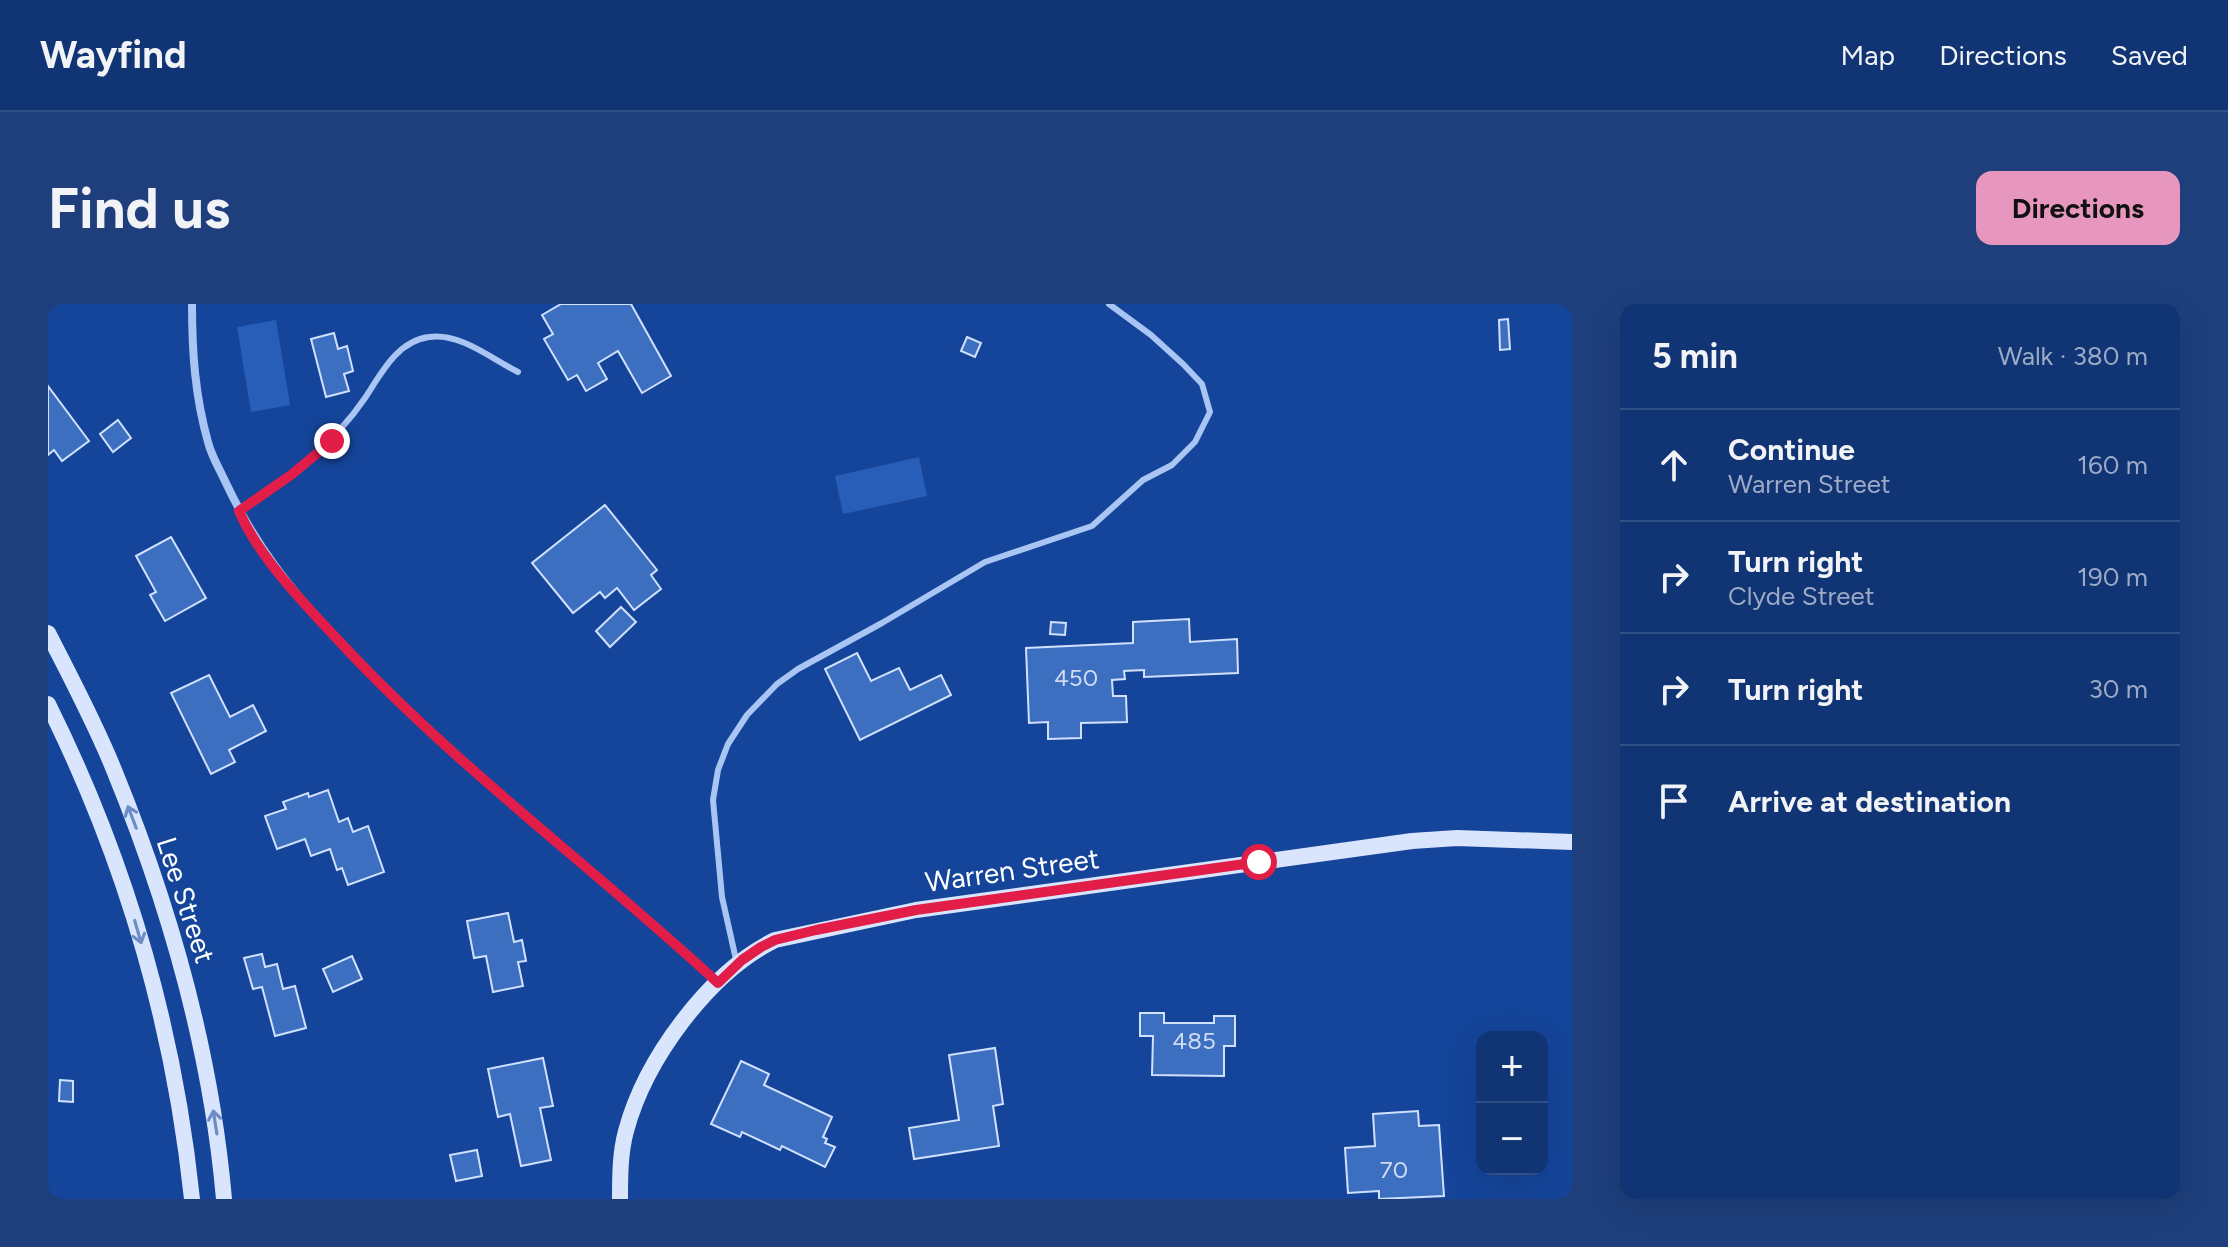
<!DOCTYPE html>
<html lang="en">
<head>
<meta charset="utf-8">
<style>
	:root { --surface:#103474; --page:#1e3f7c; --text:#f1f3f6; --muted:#9caac5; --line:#304f86; --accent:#e797bd }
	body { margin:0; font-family:Figtree,sans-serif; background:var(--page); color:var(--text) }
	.controls { position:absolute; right:24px; bottom:24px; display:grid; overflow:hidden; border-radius:16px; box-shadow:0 8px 32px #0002 }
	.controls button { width:72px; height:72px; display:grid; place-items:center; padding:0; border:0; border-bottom:2px solid var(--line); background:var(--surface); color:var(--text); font:40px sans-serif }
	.stop { position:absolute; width:24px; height:24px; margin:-18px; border:6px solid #e11d48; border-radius:50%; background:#fff }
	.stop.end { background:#e11d48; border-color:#fff; box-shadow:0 2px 8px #0008 }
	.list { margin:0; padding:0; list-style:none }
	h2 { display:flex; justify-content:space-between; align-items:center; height:104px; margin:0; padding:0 32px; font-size:34px }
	h2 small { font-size:26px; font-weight:400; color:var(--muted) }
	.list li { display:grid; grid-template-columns:52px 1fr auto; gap:24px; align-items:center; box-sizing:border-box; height:112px; padding:0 32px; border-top:2px solid var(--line) }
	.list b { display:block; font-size:30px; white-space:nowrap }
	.list p { margin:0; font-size:26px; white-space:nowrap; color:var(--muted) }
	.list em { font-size:26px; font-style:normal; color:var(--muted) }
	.icon { flex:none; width:44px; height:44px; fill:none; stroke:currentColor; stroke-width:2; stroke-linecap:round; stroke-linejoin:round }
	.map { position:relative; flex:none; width:1524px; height:895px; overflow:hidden; border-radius:16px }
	header { display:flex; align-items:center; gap:48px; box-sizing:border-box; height:112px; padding:0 40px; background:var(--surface); border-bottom:2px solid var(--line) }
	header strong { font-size:38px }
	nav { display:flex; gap:44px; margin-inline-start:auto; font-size:28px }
	.intro { display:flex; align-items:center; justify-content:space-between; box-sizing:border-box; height:192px; padding:0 48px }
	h1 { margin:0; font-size:56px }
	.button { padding:20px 36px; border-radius:16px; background:var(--accent); color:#111; font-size:28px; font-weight:700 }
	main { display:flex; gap:48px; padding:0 48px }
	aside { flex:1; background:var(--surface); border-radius:16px; box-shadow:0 8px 32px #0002 }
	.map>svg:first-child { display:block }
</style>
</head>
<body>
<header>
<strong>Wayfind</strong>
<nav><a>Map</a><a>Directions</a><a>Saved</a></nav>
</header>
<div class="intro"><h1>Find us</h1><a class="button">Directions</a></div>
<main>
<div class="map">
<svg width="1524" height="895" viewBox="0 0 1524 895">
	<rect width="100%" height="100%" fill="#15459a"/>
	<!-- green -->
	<g fill="#285eb7">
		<path d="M 228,16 L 242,101 L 203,108 L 189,23 Z"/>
		<path d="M 871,153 L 879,192 L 795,210 L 787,172 Z"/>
	</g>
	<!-- building -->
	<g fill="#3d6fc1" stroke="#d1e1fd" stroke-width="2">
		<path d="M 513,0 L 583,0 L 623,72 L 594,89 L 570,47 L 550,59 L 559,75 L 538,87 L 529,71 L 520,76 L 496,35 L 505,30 L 494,11 Z"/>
		<path d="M 1460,15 L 1462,45 L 1452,46 L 1451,16 Z"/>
		<path d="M 286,29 L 290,45 L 299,42 L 305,67 L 296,70 L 301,87 L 278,93 L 263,35 Z"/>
		<path d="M 919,33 L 933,39 L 927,53 L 913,47 Z"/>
		<path d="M 0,82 L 41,137 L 14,157 L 6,146 L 0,151 Z"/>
		<path d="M 70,116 L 83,134 L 65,148 L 52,130 Z"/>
		<path d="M 557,201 L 609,266 L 603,271 L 613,285 L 586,306 L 569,284 L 557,294 L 552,288 L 525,309 L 484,259 Z"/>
		<path d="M 123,233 L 158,294 L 117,317 L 102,291 L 108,288 L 88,252 Z"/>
		<path d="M 573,303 L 588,318 L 562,343 L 548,327 Z"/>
		<path d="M 1141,315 L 1142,338 L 1189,335 L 1190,369 L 1096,373 L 1096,366 L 1076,367 L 1077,375 L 1064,376 L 1065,392 L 1078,392 L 1079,418 L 1033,419 L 1033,434 L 1000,435 L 1000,418 L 981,419 L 978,344 L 1085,339 L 1085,318 Z"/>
		<path d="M 1003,318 L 1018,319 L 1017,331 L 1002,330 Z"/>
		<path d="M 809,349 L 823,377 L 851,364 L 862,386 L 893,371 L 903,391 L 812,436 L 777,365 Z"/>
		<path d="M 161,371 L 182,413 L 205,401 L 218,427 L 181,446 L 187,458 L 163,470 L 123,389 Z"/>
		<path d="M 280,486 L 291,518 L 300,514 L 305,528 L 320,522 L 336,568 L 300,581 L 294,564 L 289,566 L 282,545 L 263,552 L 257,535 L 229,545 L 217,512 L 238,505 L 235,498 L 260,489 L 261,493 Z"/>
		<path d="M 460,609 L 466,638 L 474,636 L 478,657 L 470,658 L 475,682 L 445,688 L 438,652 L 426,654 L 419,617 Z"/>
		<path d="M 214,650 L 217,663 L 229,660 L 235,685 L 247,682 L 258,724 L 227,732 L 214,683 L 205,685 L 196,654 Z"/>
		<path d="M 304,652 L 314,675 L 285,688 L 275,665 Z"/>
		<path d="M 1092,709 L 1116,709 L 1116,719 L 1166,719 L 1166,712 L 1187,712 L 1187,742 L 1176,742 L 1176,772 L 1104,771 L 1105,732 L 1092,732 Z"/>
		<path d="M 947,744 L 955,800 L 945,802 L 951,842 L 866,855 L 861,824 L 911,816 L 901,751 Z"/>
		<path d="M 495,754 L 505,802 L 492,804 L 503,856 L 473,862 L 462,810 L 450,813 L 440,765 Z"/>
		<path d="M 693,757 L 721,770 L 716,781 L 784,813 L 775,833 L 779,835 L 777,839 L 787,843 L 777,863 L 734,842 L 732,846 L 694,828 L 692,833 L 663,820 Z"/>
		<path d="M 12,776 L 25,777 L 25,798 L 11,797 Z"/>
		<path d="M 1370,807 L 1371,822 L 1391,821 L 1396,892 L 1331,895 L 1331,887 L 1300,889 L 1297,844 L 1327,842 L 1325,810 Z"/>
		<path d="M 429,846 L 434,872 L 408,877 L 402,851 Z"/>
	</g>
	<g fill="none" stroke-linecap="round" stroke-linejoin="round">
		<!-- lane -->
		<g stroke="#a9c5f3" stroke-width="6">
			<path d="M 191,207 C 239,174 284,143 317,94 C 333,70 349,37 381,33 C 411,28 444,55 470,68"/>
			<path d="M 689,660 L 674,593 L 665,496 L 670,466 L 680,440 L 699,411 L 729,380 L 750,365 L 834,319 L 937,258 L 1044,222 L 1095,176 L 1124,161 L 1147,138 L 1162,108 L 1154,80 L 1135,60 L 1103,31 L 1061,0"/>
		</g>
		<!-- street -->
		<path stroke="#a9c5f3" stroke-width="8" d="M 144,0 C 144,48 147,92 160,138 C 163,151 171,164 177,177 C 206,239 241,284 288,334 C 405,460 544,562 670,679"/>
		<!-- secondary -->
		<g stroke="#d8e5fc" stroke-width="16">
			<path d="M 0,329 C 23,374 47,419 66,466 C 122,603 163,747 176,895"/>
			<path d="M 0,400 C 77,555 126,723 144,895"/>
			<path d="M 572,895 C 572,873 572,849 578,827 C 597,756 660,669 727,636 L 868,606 L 1364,537 L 1409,534 L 1524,538"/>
		</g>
	</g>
	<!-- one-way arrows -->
	<defs><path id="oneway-shaft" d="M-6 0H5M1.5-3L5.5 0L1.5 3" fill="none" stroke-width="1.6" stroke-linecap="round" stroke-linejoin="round" transform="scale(2)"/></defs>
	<g stroke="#6d8dc6">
		<use href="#oneway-shaft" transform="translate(84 513) rotate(-111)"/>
		<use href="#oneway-shaft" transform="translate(90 628) rotate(74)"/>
		<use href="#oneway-shaft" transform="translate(167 818) rotate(-99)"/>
	</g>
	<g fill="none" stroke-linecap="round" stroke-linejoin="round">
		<!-- route -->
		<path stroke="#e11d48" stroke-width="10" d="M 284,137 L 243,171 L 191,207 C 210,252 257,301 291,337 C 407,462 545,563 670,679 L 694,656 L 713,643 L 727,636 L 768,626 L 868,606 L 1211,558"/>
	</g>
	<g text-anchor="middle" stroke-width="6" stroke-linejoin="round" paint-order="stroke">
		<!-- number labels -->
		<g font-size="24" fill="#cedbf0">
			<text x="1028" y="382">450</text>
			<text x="1146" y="745">485</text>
			<text x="1346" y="874">70</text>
		</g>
		<!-- street labels -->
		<g font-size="28" fill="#fff" stroke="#15459a">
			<text transform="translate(964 566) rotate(-8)" y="10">Warren Street</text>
			<text transform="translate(138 596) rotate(72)" y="10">Lee Street</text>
		</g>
	</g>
</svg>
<div class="controls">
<button>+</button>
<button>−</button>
</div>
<div class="stop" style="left:1211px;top:558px"></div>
<div class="stop end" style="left:284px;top:137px"></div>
</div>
<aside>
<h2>5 min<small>Walk · 380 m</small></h2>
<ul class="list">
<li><svg class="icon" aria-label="ahead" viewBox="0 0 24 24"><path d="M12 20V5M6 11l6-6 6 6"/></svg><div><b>Continue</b><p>Warren Street</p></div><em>160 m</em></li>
<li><svg class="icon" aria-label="right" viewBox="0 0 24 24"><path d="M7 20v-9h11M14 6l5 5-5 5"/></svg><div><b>Turn right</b><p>Clyde Street</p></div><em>190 m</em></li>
<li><svg class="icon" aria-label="right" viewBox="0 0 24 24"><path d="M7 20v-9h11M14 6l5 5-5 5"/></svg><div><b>Turn right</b></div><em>30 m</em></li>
<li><svg class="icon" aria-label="arrive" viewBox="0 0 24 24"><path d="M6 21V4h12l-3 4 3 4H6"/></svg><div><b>Arrive at destination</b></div></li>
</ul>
</aside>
</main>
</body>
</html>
